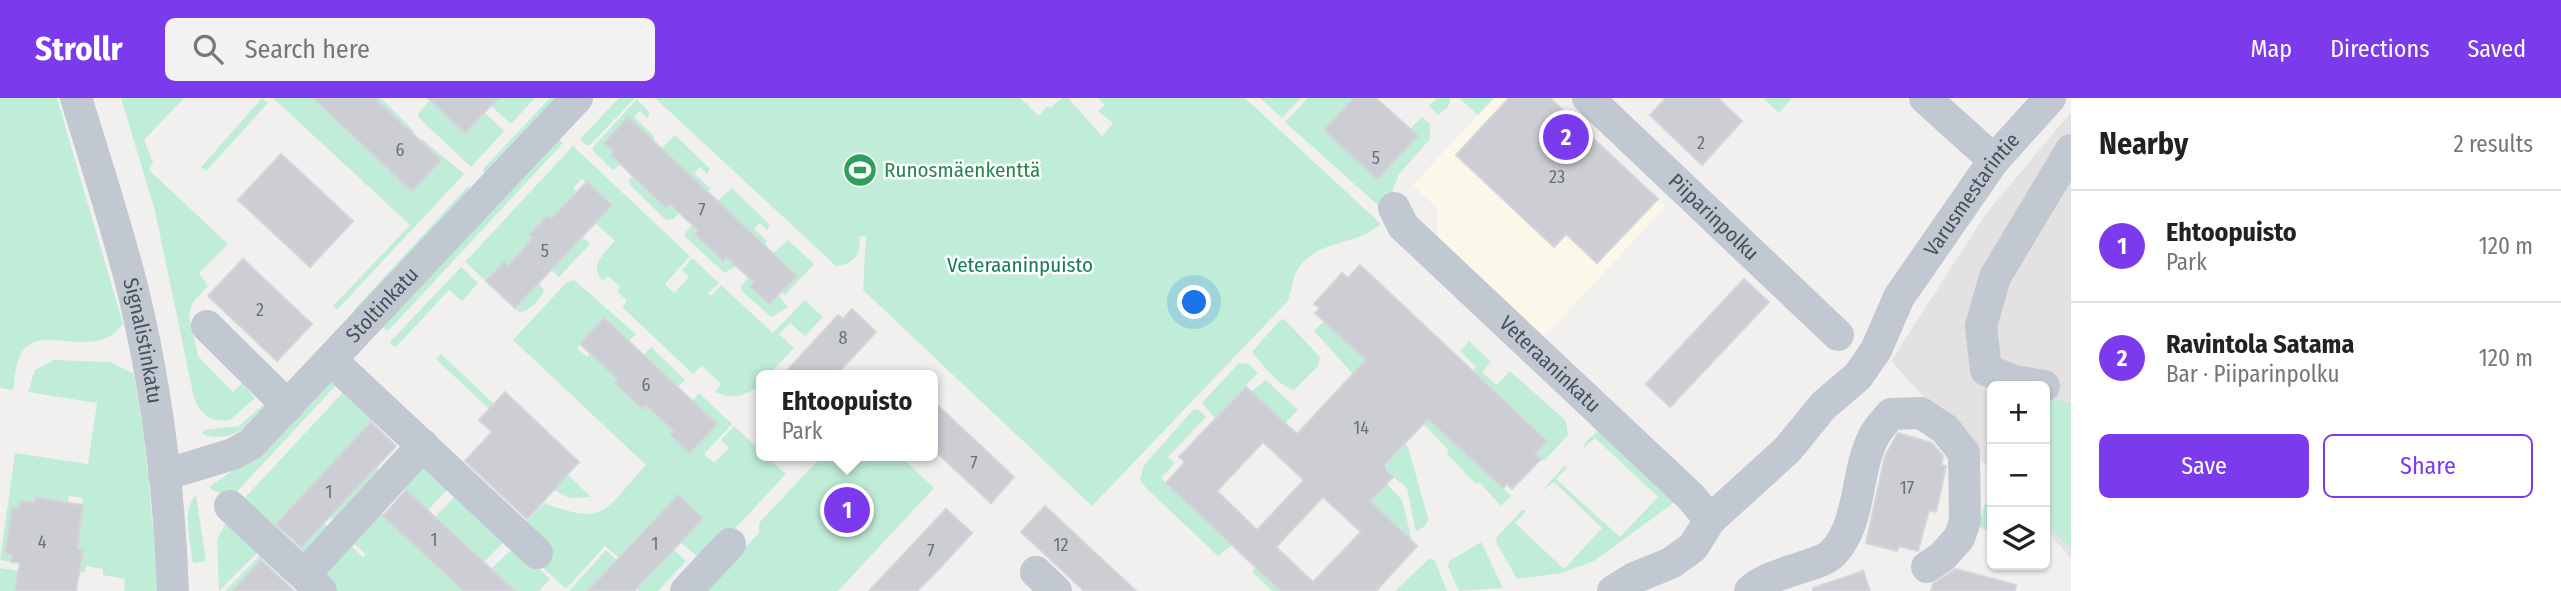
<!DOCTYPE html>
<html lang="en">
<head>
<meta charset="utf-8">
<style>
	:root { --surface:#fff; --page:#f2f2f2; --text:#222; --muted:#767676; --line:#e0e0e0; --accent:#7c3aed }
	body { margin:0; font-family:"Fira Sans Condensed",sans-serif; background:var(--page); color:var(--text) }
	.controls { position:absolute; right:21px; bottom:21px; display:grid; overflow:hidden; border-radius:10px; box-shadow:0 2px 5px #0004 }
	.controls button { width:63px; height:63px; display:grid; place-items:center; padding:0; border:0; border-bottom:2px solid var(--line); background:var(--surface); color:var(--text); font:35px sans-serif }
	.you { position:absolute; left:1195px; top:205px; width:24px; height:24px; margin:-18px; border:5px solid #fff; border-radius:50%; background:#1a73e8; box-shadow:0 0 0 10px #1a73e833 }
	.badge { display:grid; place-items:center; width:46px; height:46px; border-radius:50%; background:var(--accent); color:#fff; font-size:23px; font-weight:700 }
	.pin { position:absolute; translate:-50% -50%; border:4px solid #fff; box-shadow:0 2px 7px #0006 }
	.popup { position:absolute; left:756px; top:272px; width:182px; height:91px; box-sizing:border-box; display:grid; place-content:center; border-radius:10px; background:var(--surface); filter:drop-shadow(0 2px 5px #0005); font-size:23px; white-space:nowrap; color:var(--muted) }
	.popup b { font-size:26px; color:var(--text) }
	.popup::after { content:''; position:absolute; left:50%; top:100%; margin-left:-14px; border:14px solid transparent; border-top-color:var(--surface) }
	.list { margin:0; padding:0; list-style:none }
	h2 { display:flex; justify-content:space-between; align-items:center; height:91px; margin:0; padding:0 28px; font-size:30px }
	h2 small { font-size:23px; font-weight:400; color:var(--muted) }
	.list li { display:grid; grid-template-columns:46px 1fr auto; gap:21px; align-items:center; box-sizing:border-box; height:112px; padding:0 28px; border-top:2px solid var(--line) }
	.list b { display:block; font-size:26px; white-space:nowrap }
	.list p { margin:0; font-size:23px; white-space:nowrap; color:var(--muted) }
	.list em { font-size:23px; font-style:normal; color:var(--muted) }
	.actions { display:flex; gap:14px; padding:21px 28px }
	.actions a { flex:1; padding:16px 0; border:2px solid var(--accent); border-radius:10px; text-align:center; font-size:24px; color:var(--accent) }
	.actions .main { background:var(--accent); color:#fff }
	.icon { flex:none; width:38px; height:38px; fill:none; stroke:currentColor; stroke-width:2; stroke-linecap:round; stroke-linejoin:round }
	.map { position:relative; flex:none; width:2071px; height:493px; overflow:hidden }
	header { display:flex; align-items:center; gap:42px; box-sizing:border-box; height:98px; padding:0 35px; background:var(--accent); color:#fff }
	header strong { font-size:33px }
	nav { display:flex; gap:38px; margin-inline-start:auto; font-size:24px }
	.search { width:490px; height:63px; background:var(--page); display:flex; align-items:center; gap:18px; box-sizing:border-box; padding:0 24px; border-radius:10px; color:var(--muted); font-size:26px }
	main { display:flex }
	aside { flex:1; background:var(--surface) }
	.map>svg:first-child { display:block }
</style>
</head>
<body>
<header>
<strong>Strollr</strong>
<div class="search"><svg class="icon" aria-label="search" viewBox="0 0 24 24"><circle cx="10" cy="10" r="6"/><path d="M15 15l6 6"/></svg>Search here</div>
<nav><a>Map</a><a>Directions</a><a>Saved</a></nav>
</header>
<main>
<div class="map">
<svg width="2071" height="493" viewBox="0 0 2071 493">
	<rect width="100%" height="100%" fill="#f2f0ef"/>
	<!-- commercial -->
	<path fill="#fbf8ea" d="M 1494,0 L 1550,0 L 1666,108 L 1542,241 L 1438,144 L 1437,110 L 1413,87 Z"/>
	<!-- education -->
	<path fill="#e3e1e1" d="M 2071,14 L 2071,460 L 2045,431 L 2045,288 L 1992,288 L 1992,374 L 1891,263 L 1985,117 Z"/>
	<!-- green -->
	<g fill="#c0edd7">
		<path d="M 0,0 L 57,0 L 123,226 C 94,265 42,224 22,254 C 15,264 15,281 13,292 L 0,290 Z"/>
		<path d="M 121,0 L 184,0 L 144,42 L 153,64 L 149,72 L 228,146 L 199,175 L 208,188 L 193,204 L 189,217 L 198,258 L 233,294 L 242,285 L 255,300 L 230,322 C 212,325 200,317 194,300 L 155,113 Z"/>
		<path d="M 262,0 L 268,5 L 206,73 L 201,69 Z"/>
		<path d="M 273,0 L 313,0 L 412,92 L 422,41 L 464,76 L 337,212 L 333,208 L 410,127 Z"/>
		<path d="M 374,0 L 381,0 L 415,34 L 413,36 Z"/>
		<path d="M 432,0 L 465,35 L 485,15 L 504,33 L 471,69 L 419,20 L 418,16 Z"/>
		<path d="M 498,0 L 535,0 L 511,26 L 491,8 Z"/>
		<path d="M 550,0 L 560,0 L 485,77 L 483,71 Z"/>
		<path d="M 619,0 L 635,0 L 590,47 L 586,47 L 580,41 Z"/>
		<path d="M 655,0 L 1020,0 L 1039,18 L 1047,8 L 1050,10 L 1062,0 L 1068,0 L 1102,38 L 1113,25 L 1098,13 L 1105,7 L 1098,0 L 1245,0 L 1381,126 C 1357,148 1321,141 1300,168 C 1291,178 1294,192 1287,204 L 1092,408 L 863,192 L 866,138 L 859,139 C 862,156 853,167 836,168 Z"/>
		<path d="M 1260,0 L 1301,0 L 1282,20 Z"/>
		<path d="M 1308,0 L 1354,0 L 1325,32 L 1377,81 L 1417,39 L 1410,31 L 1422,19 L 1430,26 L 1430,41 L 1399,76 L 1386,110 L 1381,110 L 1285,24 Z"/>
		<path d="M 1437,0 L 1451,0 L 1448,9 L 1438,17 L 1429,8 Z"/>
		<path d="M 1459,0 L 1494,0 L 1478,17 Z"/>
		<path d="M 1763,0 L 1792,0 L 1779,15 Z"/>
		<path d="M 637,1 L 650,15 L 647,20 L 640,13 L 634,19 L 655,39 L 652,42 L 604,45 L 614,54 L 611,58 L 620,67 L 613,72 L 593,53 L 593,49 Z"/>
		<path d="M 675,37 L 710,71 L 707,76 L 700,69 L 694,75 L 711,91 L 707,94 L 661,51 Z"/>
		<path d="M 558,41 L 563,45 L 388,233 L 382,229 Z"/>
		<path d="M 573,48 L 690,158 L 665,186 L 674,195 L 689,179 L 682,172 L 692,160 L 719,185 L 708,196 L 711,198 L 721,187 L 773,235 L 805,202 L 823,219 L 805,238 L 790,225 L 779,236 L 794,250 L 768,277 L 761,277 L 761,285 C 748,299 731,301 715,294 L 721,286 L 702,268 L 693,276 L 622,209 L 627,203 L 617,193 L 620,189 L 608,178 L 603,183 C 588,167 604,156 615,143 L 595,125 L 611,107 L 582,81 L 573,90 L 577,94 L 551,121 L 547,118 L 530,136 L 533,140 L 508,168 L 503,164 L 486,183 L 465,164 Z"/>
		<path d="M 636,75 L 639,84 L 666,110 L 670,106 L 679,115 L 673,121 L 666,122 L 630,87 L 629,82 Z"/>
		<path d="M 468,88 L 471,91 L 357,214 L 354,212 Z"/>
		<path d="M 732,90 L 770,127 L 767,132 L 760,125 L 754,131 L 767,143 L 764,147 L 717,103 Z"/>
		<path d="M 692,127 L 698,132 L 695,136 L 723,163 L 726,159 L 736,168 L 725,175 L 685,139 L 685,135 Z"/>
		<path d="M 582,139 L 590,146 L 559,179 L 551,172 Z"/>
		<path d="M 788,142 L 814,166 L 785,197 L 781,194 L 796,178 L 773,155 Z"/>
		<path d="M 461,169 L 478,185 L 462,203 L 449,192 L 396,249 L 391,247 L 390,244 Z"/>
		<path d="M 748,180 L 754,185 L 750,189 L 769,206 L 778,197 L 788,209 L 771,219 L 742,193 L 741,188 Z"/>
		<path d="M 574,182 L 636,236 L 629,243 L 604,220 L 577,250 L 587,259 L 590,255 L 618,281 L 615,285 L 643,311 L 646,307 L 674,333 L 671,336 L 694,351 L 717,326 L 692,303 L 699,295 L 732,326 L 704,356 L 714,365 L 729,350 L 721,342 L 734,328 L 761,353 L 761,358 L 766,358 L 786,376 L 704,464 L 680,444 L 703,420 L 678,397 L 619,460 L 605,448 L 566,491 L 538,465 L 523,427 L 544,405 C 607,429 605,411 646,367 L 513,242 L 567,184 Z"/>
		<path d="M 538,185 L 544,192 C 541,201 529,214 519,214 L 515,210 Z"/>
		<path d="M 1281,221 L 1285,222 L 1320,259 L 1318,268 L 1294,292 C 1277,288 1263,267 1252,254 Z"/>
		<path d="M 1324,223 L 1366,262 L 1353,276 L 1314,233 Z"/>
		<path d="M 1469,243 L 1491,264 L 1482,274 L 1497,287 L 1510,273 L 1566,323 L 1568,337 L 1544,363 L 1535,356 L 1547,342 L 1473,273 L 1476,269 L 1460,253 Z"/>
		<path d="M 651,249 L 685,282 L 678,289 L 644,257 Z"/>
		<path d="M 441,256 L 494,306 L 489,311 L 436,261 Z"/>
		<path d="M 54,262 L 110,264 L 134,276 L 144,339 L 159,493 L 124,493 L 125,481 L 103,477 L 103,471 L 86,468 L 85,475 L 73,473 L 81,463 L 83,452 L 77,451 L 83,400 L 69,398 L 68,404 L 36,400 L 11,464 L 0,462 L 15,355 L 88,366 L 97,305 L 28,294 L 35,272 Z"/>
		<path d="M 1239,265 L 1249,266 L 1258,275 L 1215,320 L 1202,305 Z"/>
		<path d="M 336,278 L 343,280 L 231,400 L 210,391 L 210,388 L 259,355 Z"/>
		<path d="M 1266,282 L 1298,312 L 1285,325 L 1252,293 Z"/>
		<path d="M 348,289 L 380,314 L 275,426 L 300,450 L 324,425 L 332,432 L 308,463 L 239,406 Z"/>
		<path d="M 2045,300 L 2071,305 L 2071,450 L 2045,425 Z"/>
		<path d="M 266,304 L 268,306 C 254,328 230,346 202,336 L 204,332 L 239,328 Z"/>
		<path d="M 1198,311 L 1206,319 L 1168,359 L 1175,365 L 1161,380 L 1232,447 L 1218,458 L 1145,389 L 1140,381 L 1144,367 L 1193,312 Z"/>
		<path d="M 1428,321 L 1511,398 L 1501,408 L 1479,384 L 1476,386 L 1447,356 L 1449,353 L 1423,325 Z"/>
		<path d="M 1598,333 L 1602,333 L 1675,404 L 1594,463 L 1562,475 L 1517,481 L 1496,444 L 1497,439 L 1522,412 L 1526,413 L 1515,425 L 1564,471 L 1602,430 L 1554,384 L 1541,394 L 1563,369 L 1568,369 L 1556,381 L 1620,439 L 1658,399 L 1595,340 L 1584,350 L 1585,344 Z"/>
		<path d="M 1398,339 L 1408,349 L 1428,420 L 1426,427 L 1416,434 L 1407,390 L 1384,371 L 1388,367 L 1379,359 Z"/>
		<path d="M 822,358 L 900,358 L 934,390 L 838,493 L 696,493 L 735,460 L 759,435 L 759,425 Z"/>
		<path d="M 417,362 L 452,387 L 428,412 L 403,389 L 380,414 L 464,493 L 329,493 L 315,475 L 344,441 L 363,459 L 366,457 L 347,438 Z"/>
		<path d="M 376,369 L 384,377 L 339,427 L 330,418 Z"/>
		<path d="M 568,377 L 591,399 L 569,400 L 554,392 Z"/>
		<path d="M 1387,386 L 1402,402 L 1412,443 L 1352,387 L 1381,392 Z"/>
		<path d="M 459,394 L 508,440 L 484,464 L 435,419 Z"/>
		<path d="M 196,397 L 206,463 L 193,465 C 191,447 181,410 196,397 Z"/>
		<path d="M 1992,401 L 1992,435 L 1978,428 L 1985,406 Z"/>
		<path d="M 231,416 L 265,447 L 219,493 L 217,441 Z"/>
		<path d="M 1481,444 L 1503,490 L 1459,493 L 1448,469 L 1449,463 Z"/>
		<path d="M 515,448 L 550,481 L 539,493 L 515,493 L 491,471 Z"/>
		<path d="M 267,450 L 295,477 L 288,485 L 262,461 L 240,485 L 247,493 L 225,493 Z"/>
		<path d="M 673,451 L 686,463 L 658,493 L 639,493 L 637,491 Z"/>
		<path d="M 606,452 L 617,462 L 588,493 L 569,493 Z"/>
		<path d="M 1430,460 L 1435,463 L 1447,493 L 1395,493 Z"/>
		<path d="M 1256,469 L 1281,493 L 1272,493 L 1252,474 Z"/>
		<path d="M 0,470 L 18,473 L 15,493 L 0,493 Z"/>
	</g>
	<!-- building -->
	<g fill="#cdced4" stroke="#d4d5db" stroke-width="2" fill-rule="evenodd">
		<path d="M 313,0 L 374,0 L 441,62 L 412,93 Z"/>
		<path d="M 428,0 L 498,0 L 465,35 Z"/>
		<path d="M 1354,0 L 1376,0 L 1418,38 L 1377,81 L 1324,32 Z"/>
		<path d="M 1509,0 L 1550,0 L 1658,101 L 1597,165 L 1566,136 L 1554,149 L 1456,57 Z"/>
		<path d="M 1666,0 L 1718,0 L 1742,23 L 1702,67 L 1650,17 Z"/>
		<path d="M 628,19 L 797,178 L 769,206 L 750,188 L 754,184 L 726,159 L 723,163 L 695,136 L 698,132 L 670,106 L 666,110 L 611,57 L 614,54 L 604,45 Z"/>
		<path d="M 281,56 L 353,123 L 310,169 L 238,102 Z"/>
		<path d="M 587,84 L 612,107 L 515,210 L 486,183 L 504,164 L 508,168 L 533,140 L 529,137 L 547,118 L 551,121 Z"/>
		<path d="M 243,161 L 312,226 L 277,263 L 208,198 Z"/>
		<path d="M 1360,167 L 1547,343 L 1535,356 L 1541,361 L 1512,391 L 1507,386 L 1503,390 L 1428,321 L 1386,365 L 1384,371 L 1393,379 L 1370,403 L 1417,448 L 1376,493 L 1281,493 L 1166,385 L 1185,364 L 1179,359 L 1246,289 L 1297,336 L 1366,262 L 1315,215 L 1320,210 L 1314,206 L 1342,175 L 1348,180 ZM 1263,344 L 1304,382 L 1257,432 L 1217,393 ZM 1323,399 L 1361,434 L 1313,484 L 1276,449 Z"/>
		<path d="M 1744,181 L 1769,204 L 1670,309 L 1646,286 Z"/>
		<path d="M 852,211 L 876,234 L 836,277 L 783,277 L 838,217 L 843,221 Z"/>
		<path d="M 604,220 L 717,326 L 690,355 L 670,337 L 674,333 L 646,307 L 643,311 L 633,302 L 615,285 L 618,281 L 580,246 Z"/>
		<path d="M 505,294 L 579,364 L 527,421 L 465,363 L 492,334 L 479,322 Z"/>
		<path d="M 933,303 L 1014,379 L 991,405 L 933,351 Z"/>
		<path d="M 371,324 L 396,348 L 301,449 L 276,426 Z"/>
		<path d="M 1898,335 L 1932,345 L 1943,358 L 1941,367 L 1946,368 L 1936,414 L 1929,412 L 1918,453 L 1899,448 L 1897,453 L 1866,445 L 1885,358 Z"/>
		<path d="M 406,392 L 491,471 L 515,493 L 464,493 L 383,418 Z"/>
		<path d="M 678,397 L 703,420 L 677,448 L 634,493 L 588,493 Z"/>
		<path d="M 36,399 L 83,407 L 77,451 L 83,452 L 76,493 L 15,493 L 20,465 L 11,464 L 12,456 L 5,455 L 12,410 L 19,411 L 20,403 L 35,405 Z"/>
		<path d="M 1045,408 L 1136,493 L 1084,493 L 1049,460 L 1021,434 Z"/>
		<path d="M 946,411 L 972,435 L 939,471 L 917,493 L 869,493 Z"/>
		<path d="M 261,462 L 294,493 L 233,493 Z"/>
		<path d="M 1956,471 L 2016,487 L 2015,493 L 1931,493 L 1933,486 Z"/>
		<path d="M 1863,473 L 1870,493 L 1813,493 L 1813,490 Z"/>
	</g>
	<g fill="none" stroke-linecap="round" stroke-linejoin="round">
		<!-- minor -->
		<g stroke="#c1c8d1" stroke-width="32">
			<path id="s1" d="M 76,0 C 94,57 112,115 128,173 C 155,276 169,387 173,493"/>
			<path id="s2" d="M 1588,0 L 1838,237"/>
			<path d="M 1925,0 L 1994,62"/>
			<path id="s3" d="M 1394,110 L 1403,128 L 1691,399 L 1710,422"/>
			<path d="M 207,228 L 288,308"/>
			<path d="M 331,262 L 537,455"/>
			<path d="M 2044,288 L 2014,283 L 1986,272 L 1981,228 L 1995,179 L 2071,52"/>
			<path id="s4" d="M 164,377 L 233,356 L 251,346 L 577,0"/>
			<path d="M 230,408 L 321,493"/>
			<path d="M 1036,474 L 1056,493"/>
			<path d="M 304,477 L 423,347"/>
			<path d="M 686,493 L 730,446"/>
			<path id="s5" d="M 1613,493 L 1634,480 L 1671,465 L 1693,449 L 1710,422 L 1788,351 L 1823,308 L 1858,278 L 1876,252 L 1899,199 L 1994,62 L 2050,0"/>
			<path d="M 1750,493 C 1771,473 1820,469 1833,455 C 1862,424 1855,374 1874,338 C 1878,330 1885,323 1891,316 L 1921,315 L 1945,331 L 1964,355 L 1965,423 L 1959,440 L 1942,459 L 1927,469"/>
		</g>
	</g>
	<!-- icons -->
	<defs>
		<g id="stadium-disc" transform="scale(1.75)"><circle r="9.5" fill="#2e9e5b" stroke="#fff"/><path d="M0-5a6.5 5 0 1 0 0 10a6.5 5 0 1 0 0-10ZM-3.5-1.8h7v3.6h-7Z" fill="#fff"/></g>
	</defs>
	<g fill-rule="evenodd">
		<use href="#stadium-disc" x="860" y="72"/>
	</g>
	<g text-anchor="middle" stroke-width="5" stroke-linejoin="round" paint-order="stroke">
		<!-- number labels -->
		<g font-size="18" fill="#69707a">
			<text x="1701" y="51">2</text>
			<text x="400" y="58">6</text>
			<text x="1376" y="66">5</text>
			<text x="1557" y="85">23</text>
			<text x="702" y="118">7</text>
			<text x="545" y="159">5</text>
			<text x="260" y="218">2</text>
			<text x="843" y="246">8</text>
			<text x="646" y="293">6</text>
			<text x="1361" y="336">14</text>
			<text x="974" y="371">7</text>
			<text x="1907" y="396">17</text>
			<text x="329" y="400">1</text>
			<text x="434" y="448">1</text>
			<text x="42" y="450">4</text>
			<text x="655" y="452">1</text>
			<text x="1061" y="453">12</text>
			<text x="931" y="459">7</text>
		</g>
		<!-- leisure labels -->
		<g font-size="21" fill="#27864d" stroke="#fff" text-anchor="start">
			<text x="884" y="79">Runosmäenkenttä</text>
		</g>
		<!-- street labels -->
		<g font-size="21" fill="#48505c" stroke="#fff">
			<text dy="7" stroke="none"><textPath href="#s5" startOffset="546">Varusmestarintie</textPath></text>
			<text dy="7" stroke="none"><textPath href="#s2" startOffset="173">Piiparinpolku</textPath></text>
			<text dy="7" stroke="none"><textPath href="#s4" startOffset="284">Stoltinkatu</textPath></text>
			<text dy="7" stroke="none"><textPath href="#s1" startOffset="252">Signalistinkatu</textPath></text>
			<text dy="7" stroke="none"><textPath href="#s3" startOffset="222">Veteraaninkatu</textPath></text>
		</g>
		<!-- park labels -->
		<g font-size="21" fill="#1c7b56" stroke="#fff">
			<text x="1020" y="174">Veteraaninpuisto</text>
		</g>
	</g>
</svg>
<div class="controls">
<button>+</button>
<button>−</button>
<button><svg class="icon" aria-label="layers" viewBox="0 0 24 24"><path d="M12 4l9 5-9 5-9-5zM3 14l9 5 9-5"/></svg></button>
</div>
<div class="you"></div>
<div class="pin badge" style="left:847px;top:412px">1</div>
<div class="popup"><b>Ehtoopuisto</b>Park</div>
<div class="pin badge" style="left:1566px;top:39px">2</div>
</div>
<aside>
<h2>Nearby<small>2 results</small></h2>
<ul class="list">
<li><span class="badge">1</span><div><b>Ehtoopuisto</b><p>Park</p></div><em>120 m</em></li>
<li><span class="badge">2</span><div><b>Ravintola Satama</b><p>Bar · Piiparinpolku</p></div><em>120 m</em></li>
</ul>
<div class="actions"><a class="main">Save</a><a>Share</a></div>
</aside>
</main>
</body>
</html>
